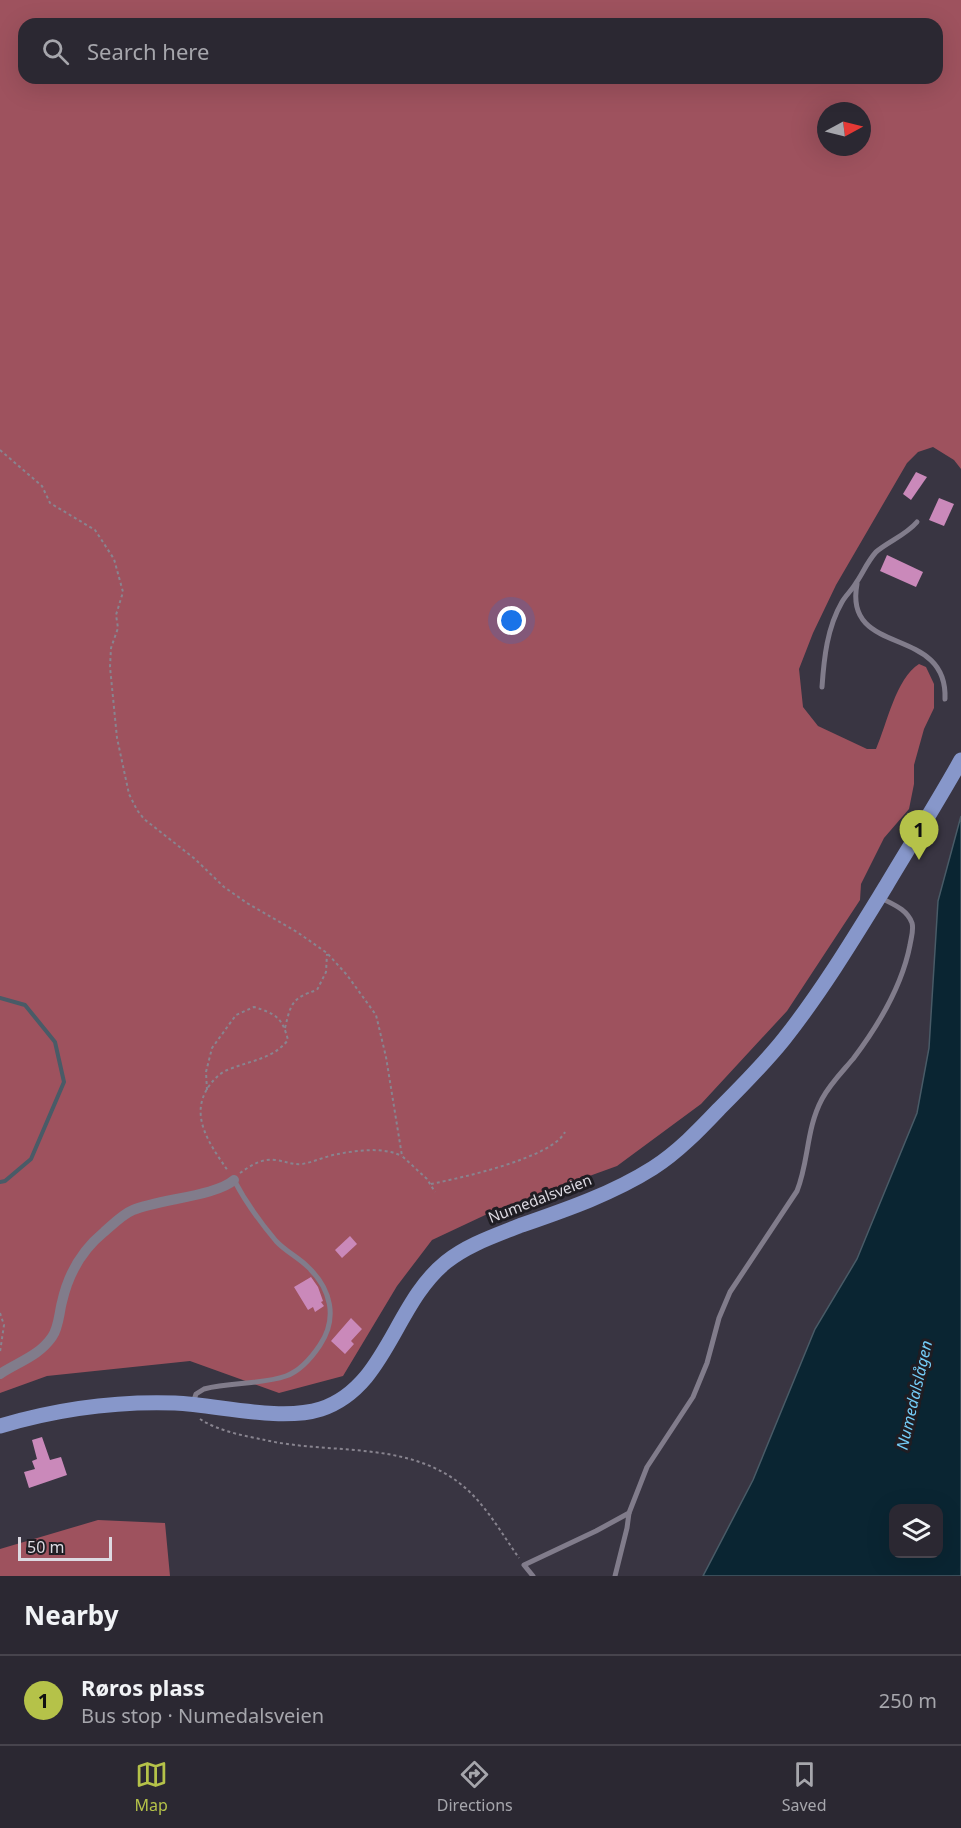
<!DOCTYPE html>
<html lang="en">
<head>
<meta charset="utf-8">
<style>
	:root { --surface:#2b2832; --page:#33303a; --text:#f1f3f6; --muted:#a6a6ac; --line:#47444d; --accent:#b5c249 }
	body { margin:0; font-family:"Noto Sans",sans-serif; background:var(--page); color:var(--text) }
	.controls { position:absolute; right:18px; bottom:18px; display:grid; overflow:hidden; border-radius:12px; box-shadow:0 6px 24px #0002 }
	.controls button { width:54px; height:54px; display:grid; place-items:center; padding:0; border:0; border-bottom:2px solid var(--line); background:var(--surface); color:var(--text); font:30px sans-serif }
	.compass { position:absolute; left:817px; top:102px; width:54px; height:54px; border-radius:50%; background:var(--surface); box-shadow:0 6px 24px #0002; rotate:83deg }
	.scale { position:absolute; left:18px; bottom:15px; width:94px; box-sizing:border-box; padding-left:6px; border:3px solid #dddae2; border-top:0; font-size:16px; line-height:21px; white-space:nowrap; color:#dddae2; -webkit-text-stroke:4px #1f1d23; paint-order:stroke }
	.you { position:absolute; left:512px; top:621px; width:21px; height:21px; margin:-15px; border:4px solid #fff; border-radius:50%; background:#1a73e8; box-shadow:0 0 0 9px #1a73e833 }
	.badge { display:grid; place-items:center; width:39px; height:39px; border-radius:50%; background:var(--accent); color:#111; font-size:20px; font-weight:700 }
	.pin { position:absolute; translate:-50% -50px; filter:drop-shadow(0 2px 3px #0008) }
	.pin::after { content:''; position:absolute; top:32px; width:21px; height:18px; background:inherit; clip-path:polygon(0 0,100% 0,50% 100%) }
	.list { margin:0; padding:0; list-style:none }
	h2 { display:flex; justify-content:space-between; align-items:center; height:78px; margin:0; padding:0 24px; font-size:26px }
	h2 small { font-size:20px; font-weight:400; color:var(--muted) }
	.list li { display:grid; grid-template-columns:39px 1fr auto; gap:18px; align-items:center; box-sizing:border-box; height:90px; padding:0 24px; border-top:2px solid var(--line) }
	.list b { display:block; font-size:22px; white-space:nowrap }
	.list p { margin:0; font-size:20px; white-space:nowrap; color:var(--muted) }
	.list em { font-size:20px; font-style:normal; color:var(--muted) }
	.icon { flex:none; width:33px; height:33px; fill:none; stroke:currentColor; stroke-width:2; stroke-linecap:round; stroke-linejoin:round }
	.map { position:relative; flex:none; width:961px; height:1576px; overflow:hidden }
	.search { position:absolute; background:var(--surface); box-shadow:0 6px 24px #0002; left:18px; right:18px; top:18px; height:66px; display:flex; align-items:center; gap:15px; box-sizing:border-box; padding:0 21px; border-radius:18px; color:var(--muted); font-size:22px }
	.sheet { height:168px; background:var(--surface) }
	nav { display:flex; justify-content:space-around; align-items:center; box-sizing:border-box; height:84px; border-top:2px solid var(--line); background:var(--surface); font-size:16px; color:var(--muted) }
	nav a { display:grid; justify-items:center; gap:3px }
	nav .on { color:var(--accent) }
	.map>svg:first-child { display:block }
</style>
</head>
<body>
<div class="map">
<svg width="961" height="1576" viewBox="0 0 961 1576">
	<rect width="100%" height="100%" fill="#393542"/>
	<!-- forest -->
	<g fill="#9e525e" fill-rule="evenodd">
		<path d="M 0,0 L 961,0 L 961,469 L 954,460 L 933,447 L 918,452 L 907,463 L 836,585 L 813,633 L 799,669 L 803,707 L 818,726 L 867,749 L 876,749 C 887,724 896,678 919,664 L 926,667 L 934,684 L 934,708 L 924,729 L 914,765 L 914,784 L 909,809 L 884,838 L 861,884 L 860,900 L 787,1011 L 701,1104 L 617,1166 L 498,1209 L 432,1240 L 397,1286 L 343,1376 L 279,1393 L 190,1361 L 47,1376 L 0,1393 ZM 24,24 L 937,24 L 937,78 L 24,78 ZM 826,111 L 862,111 L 862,147 L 826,147 Z"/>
		<path d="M 98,1520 L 165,1523 L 170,1576 L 0,1576 L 0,1549 Z"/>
	</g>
	<!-- water -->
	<path fill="#0a2532" stroke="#495b67" stroke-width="1.5" fill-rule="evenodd" d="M 961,816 L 961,1576 L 703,1576 L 753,1480 L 815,1329 L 857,1259 L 917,1113 L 929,1048 L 938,901 ZM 894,1508 L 938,1508 L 938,1554 L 894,1554 Z"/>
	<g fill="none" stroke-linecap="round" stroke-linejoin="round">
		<!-- stream -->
		<path stroke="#495b67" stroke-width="4" d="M 0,998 L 25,1005 L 55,1042 L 64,1082 L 31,1159 L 5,1181 L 0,1182"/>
	</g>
	<!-- building -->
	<g fill="#ca89ba">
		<path d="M 916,472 L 927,477 L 911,500 L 903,494 Z"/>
		<path d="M 939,498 L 954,504 L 944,526 L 929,520 Z"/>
		<path d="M 887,555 L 923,572 L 916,587 L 880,571 Z"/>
		<path d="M 350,1236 L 357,1244 L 342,1258 L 335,1250 Z"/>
		<path d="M 311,1277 L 318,1287 L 323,1301 L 321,1302 L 324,1306 L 315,1312 L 313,1307 L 308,1310 L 294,1287 Z"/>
		<path d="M 351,1318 L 362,1329 L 351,1341 L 354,1344 L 345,1354 L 331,1341 Z"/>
		<path d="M 42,1437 L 50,1460 L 61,1457 L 67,1475 L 29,1488 L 24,1472 L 35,1469 L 32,1461 L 37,1459 L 32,1440 Z"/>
	</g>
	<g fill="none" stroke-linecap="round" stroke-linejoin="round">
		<!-- path -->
		<g stroke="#88848f" stroke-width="2" stroke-dasharray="3 3" stroke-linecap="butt">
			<path d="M 0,450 L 42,486 L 50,503 L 95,530 L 114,559 L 123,592 L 116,615 L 118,628 L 111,648 L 110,667 L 117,738 L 129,794 L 137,810 L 144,819 L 195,859 L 224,887 L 247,903 L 297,932 L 327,953 L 347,975 L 376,1015 L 386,1057 L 402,1156 L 427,1179 L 435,1192"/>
			<path d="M 285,1028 C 291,1003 292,998 317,990 L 326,972 L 327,954"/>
			<path d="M 207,1090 L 206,1072 L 212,1048 L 236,1015 L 254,1007 C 276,1014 282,1017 288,1040 C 273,1059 252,1060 230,1069 C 221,1072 215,1078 209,1086 C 188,1116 211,1146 228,1171"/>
			<path d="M 240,1173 C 250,1166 262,1158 275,1160 C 285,1161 292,1165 302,1164 C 314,1162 326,1156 338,1154 C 359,1150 383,1147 402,1156"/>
			<path d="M 431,1184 C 460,1178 552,1158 565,1132"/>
			<path d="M 0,1313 L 4,1325 L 0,1352"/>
			<path d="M 200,1419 C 218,1431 245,1436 265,1440 C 331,1455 408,1440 463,1486 C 486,1505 502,1534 519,1558"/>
		</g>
		<!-- lane -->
		<g stroke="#817c8b" stroke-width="5">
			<path d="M 857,584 C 843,658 948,624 945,699"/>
			<path d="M 822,687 C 824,658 827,628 842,602 C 846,595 852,590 856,583 C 863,573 867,562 876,552 C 889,541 906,535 917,522"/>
			<path d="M 193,1403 L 196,1394 L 204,1389 C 231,1382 260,1385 286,1376 C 300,1371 312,1357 320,1345 C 338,1318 331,1289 308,1267 C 298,1257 285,1251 276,1241 C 260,1222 245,1201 234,1180"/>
			<path d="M 533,1576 L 524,1565 L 596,1531 L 629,1513 L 647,1467 L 693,1397 L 707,1363 L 719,1318 L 730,1292 L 797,1191 C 809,1161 806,1129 822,1099 C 830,1084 842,1072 853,1059 C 878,1026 902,986 910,945 C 911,938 914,930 912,923 C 907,909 892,904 881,898"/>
			<path d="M 615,1576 L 627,1528 L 629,1513"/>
		</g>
		<!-- street -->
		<path stroke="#817c8b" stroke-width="10" d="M 0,1374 C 18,1362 39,1356 52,1337 C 59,1327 59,1313 62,1302 C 68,1275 82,1250 104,1232 C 112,1225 123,1214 133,1210 C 160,1199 216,1196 234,1180"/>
		<!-- primary -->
		<path stroke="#8797ca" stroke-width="15" d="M 0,1426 C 57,1409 116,1401 175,1403 C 219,1405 280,1422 321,1409 C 387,1387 394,1304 446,1262 C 467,1245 494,1236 519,1226 C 565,1210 612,1194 653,1168 C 678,1152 699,1130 719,1109 C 742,1086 764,1064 784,1039 C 822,991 854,938 886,886 C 911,844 937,803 961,760"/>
	</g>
	<g text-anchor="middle" stroke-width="6" stroke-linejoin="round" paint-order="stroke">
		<!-- street labels -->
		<g font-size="15" fill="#dddae2" stroke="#1f1d23">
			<text transform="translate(540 1199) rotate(-21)" y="5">Numedalsveien</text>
		</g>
		<!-- water labels -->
		<g font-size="16" font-style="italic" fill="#74ccf7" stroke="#1f1d23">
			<text transform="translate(914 1395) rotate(-77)" y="6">Numedalslågen</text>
		</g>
	</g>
</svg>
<div class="controls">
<button><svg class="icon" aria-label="layers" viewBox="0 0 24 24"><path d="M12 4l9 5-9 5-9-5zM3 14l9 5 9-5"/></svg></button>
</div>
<svg class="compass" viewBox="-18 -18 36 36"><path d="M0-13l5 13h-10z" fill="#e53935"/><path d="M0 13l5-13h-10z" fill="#a6a6ac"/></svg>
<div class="scale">50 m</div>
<div class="you"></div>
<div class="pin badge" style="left:919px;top:860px">1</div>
<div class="search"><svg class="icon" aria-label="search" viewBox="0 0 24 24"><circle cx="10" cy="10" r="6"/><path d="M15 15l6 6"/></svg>Search here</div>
</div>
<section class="sheet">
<h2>Nearby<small></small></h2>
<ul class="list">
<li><span class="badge">1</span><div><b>Røros plass</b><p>Bus stop · Numedalsveien</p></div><em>250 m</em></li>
</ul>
</section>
<nav>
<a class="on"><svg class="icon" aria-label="map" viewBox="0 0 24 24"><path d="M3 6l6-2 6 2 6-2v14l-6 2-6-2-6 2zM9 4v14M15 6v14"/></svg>Map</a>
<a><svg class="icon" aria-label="directions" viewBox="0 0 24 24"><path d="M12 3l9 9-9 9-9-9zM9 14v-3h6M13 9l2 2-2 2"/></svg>Directions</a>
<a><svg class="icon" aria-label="saved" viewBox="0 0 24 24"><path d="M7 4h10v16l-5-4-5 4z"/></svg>Saved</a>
</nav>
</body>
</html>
